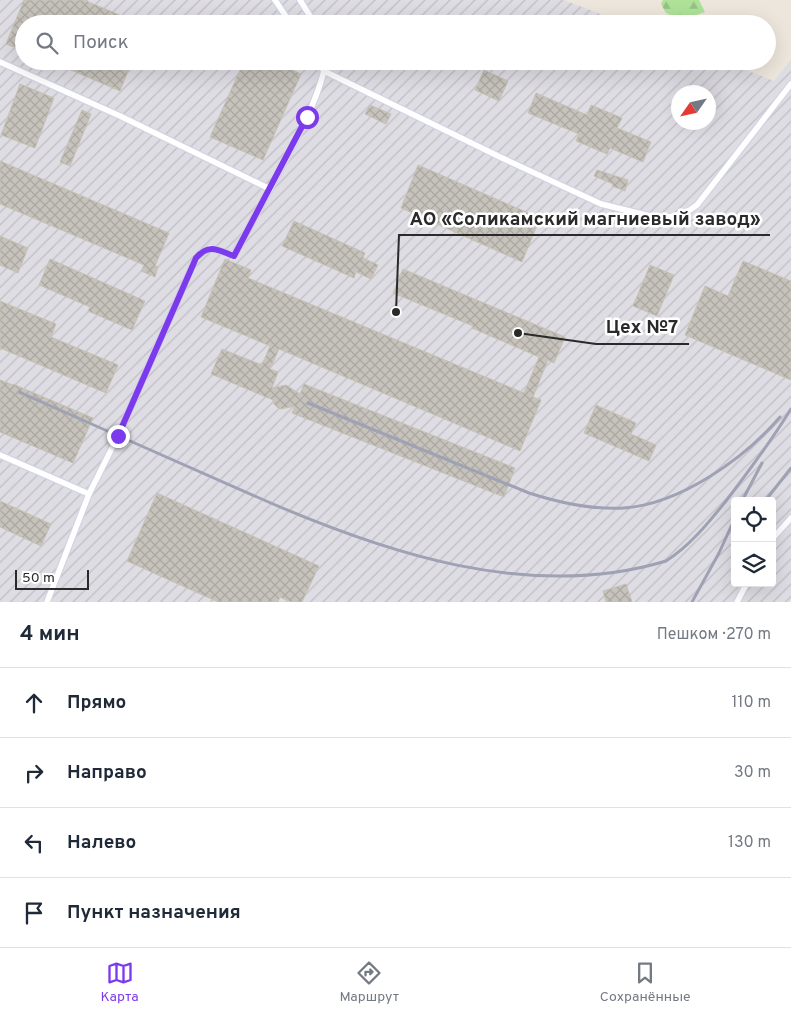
<!DOCTYPE html>
<html lang="ru">
<head>
<meta charset="utf-8">
<style>
	:root { --surface:#fff; --page:#f6f6f7; --text:#1f2937; --muted:#747a83; --line:#e0e1e3; --accent:#7c3aed }
	body { margin:0; font-family:Overpass,sans-serif; background:var(--page); color:var(--text) }
	.controls { position:absolute; right:15px; bottom:15px; display:grid; overflow:hidden; border-radius:5px; box-shadow:0 5px 20px #0002 }
	.controls button { width:45px; height:45px; display:grid; place-items:center; padding:0; border:0; border-bottom:1px solid var(--line); background:var(--surface); color:var(--text); font:25px sans-serif }
	.compass { position:absolute; left:671px; top:85px; width:45px; height:45px; border-radius:50%; background:var(--surface); box-shadow:0 5px 20px #0002; rotate:236deg }
	.scale { position:absolute; left:15px; bottom:12px; width:74px; box-sizing:border-box; padding-left:5px; border:2px solid #2a2a2a; border-top:0; font-size:14px; line-height:18px; white-space:nowrap; color:#2a2a2a; -webkit-text-stroke:4px #fff; paint-order:stroke }
	.stop { position:absolute; width:15px; height:15px; margin:-11px; border:4px solid #7c3aed; border-radius:50%; background:#fff }
	.stop.end { background:#7c3aed; border-color:#fff; box-shadow:0 1px 5px #0008 }
	.list { margin:0; padding:0; list-style:none }
	h2 { display:flex; justify-content:space-between; align-items:center; height:65px; margin:0; padding:0 20px; font-size:21px }
	h2 small { font-size:16px; font-weight:400; color:var(--muted) }
	.list li { display:grid; grid-template-columns:32px 1fr auto; gap:15px; align-items:center; box-sizing:border-box; height:70px; padding:0 20px; border-top:1px solid var(--line) }
	.list b { display:block; font-size:19px; white-space:nowrap }
	.list em { font-size:16px; font-style:normal; color:var(--muted) }
	.icon { flex:none; width:28px; height:28px; fill:none; stroke:currentColor; stroke-width:2; stroke-linecap:round; stroke-linejoin:round }
	.map { position:relative; flex:none; width:791px; height:602px; overflow:hidden }
	.search { position:absolute; background:var(--surface); box-shadow:0 5px 20px #0002; left:15px; right:15px; top:15px; height:55px; display:flex; align-items:center; gap:12px; box-sizing:border-box; padding:0 18px; border-radius:28px; color:var(--muted); font-size:19px }
	.sheet { height:345px; background:var(--surface) }
	nav { display:flex; justify-content:space-around; align-items:center; box-sizing:border-box; height:70px; border-top:1px solid var(--line); background:var(--surface); font-size:14px; color:var(--muted) }
	nav a { display:grid; justify-items:center; gap:2px }
	nav .on { color:var(--accent) }
	.map>svg:first-child { display:block }
</style>
</head>
<body>
<div class="map">
<svg width="791" height="602" viewBox="0 0 791 602">
	<defs>
		<pattern id="industrial-furrows" width="10" height="10" patternUnits="userSpaceOnUse" patternTransform="scale(1.25)"><rect width="10" height="10" fill="#dfdde4"/><path d="M-1 1l2-2M0 10L10 0M9 11l2-2" fill="none" stroke="#c0bec4"/></pattern>
		<pattern id="forest-firs" width="22" height="20" patternUnits="userSpaceOnUse" patternTransform="scale(1.25)"><rect width="22" height="20" fill="#aee299"/><path d="M5 1l3.5 6h-7zM16 11l3.5 6h-7z" fill="#96c284"/></pattern>
		<pattern id="building-cross-hatch" width="8" height="8" patternUnits="userSpaceOnUse" patternTransform="scale(1.25)"><rect width="8" height="8" fill="#c7c3bc"/><path d="M0 0l8 8M0 8l8-8" fill="none" stroke="#aba8a2"/></pattern>
	</defs>
	<rect width="100%" height="100%" fill="#ece6dc"/>
	<!-- industrial -->
	<path fill="url(#industrial-furrows)" fill-rule="evenodd" d="M 0,0 L 564,0 L 626,24 L 24,24 L 24,61 L 723,61 L 774,81 L 791,60 L 791,602 L 0,602 ZM 678,92 L 708,92 L 708,122 L 678,122 ZM 735,501 L 772,501 L 772,583 L 735,583 Z"/>
	<!-- forest -->
	<path fill="url(#forest-firs)" d="M 663,0 L 699,0 L 705,12 L 681,20 L 666,13 L 661,4 Z"/>
	<!-- building -->
	<g fill="url(#building-cross-hatch)" stroke="#c7c2b6">
		<path d="M 24,0 L 84,0 L 141,24 L 24,24 L 24,51 L 6,44 Z"/>
		<path d="M 50,61 L 132,61 L 120,91 Z"/>
		<path d="M 244,61 L 272,61 L 301,74 L 263,160 L 210,137 Z"/>
		<path d="M 484,70 L 508,81 L 499,101 L 475,90 Z"/>
		<path d="M 20,84 L 54,98 L 35,148 L 1,135 Z"/>
		<path d="M 536,93 L 587,115 L 591,105 L 622,118 L 617,128 L 651,142 L 643,162 L 610,148 L 607,154 L 576,141 L 579,134 L 528,113 Z"/>
		<path d="M 370,105 L 391,114 L 386,124 L 365,114 Z"/>
		<path d="M 82,110 L 91,114 L 70,166 L 60,162 Z"/>
		<path d="M 0,161 L 169,233 L 155,266 L 158,267 L 155,277 L 141,271 L 144,265 L 0,204 Z"/>
		<path d="M 418,165 L 540,218 L 522,262 L 401,208 Z"/>
		<path d="M 597,170 L 628,180 L 625,191 L 612,186 L 613,184 L 594,176 Z"/>
		<path d="M 294,221 L 365,253 L 363,258 L 378,265 L 371,279 L 356,272 L 354,278 L 282,246 Z"/>
		<path d="M 0,236 L 28,248 L 18,273 L 0,265 Z"/>
		<path d="M 50,259 L 145,301 L 132,330 L 88,311 L 90,307 L 39,285 Z"/>
		<path d="M 225,259 L 251,270 L 248,278 L 524,393 L 539,357 L 472,328 L 473,326 L 393,293 L 403,269 L 565,337 L 554,363 L 548,360 L 533,397 L 541,400 L 520,451 L 279,349 L 270,369 L 278,372 L 272,388 L 286,385 L 300,394 L 304,384 L 515,468 L 504,497 L 292,413 L 295,406 L 281,409 L 278,408 L 274,404 L 273,400 L 211,374 L 222,349 L 262,365 L 270,346 L 201,317 Z"/>
		<path d="M 743,261 L 791,281 L 791,380 L 685,335 L 705,286 L 728,296 Z"/>
		<path d="M 650,265 L 674,275 L 657,316 L 633,306 Z"/>
		<path d="M 0,301 L 56,324 L 51,337 L 118,365 L 106,393 L 0,348 Z"/>
		<path d="M 0,380 L 13,385 L 13,384 L 93,418 L 73,463 L 0,432 Z"/>
		<path d="M 596,405 L 636,423 L 631,434 L 656,445 L 649,461 L 584,433 Z"/>
		<path d="M 157,493 L 319,566 L 302,602 L 291,602 L 280,597 L 278,602 L 218,602 L 127,561 Z"/>
		<path d="M 0,501 L 51,524 L 41,546 L 0,527 Z"/>
		<path d="M 626,584 L 632,602 L 606,602 L 603,591 Z"/>
	</g>
	<g fill="none" stroke-linecap="round" stroke-linejoin="round">
		<!-- lane casing -->
		<g stroke="#d1d4e3" stroke-width="8">
			<g id="lane">
				<path d="M 275,0 L 291,24"/>
				<path d="M 300,0 L 315,24"/>
				<path d="M 323,61 L 324,71 L 500,157 L 601,204 L 658,218 L 675,216 L 687,212 L 697,205 L 791,84"/>
				<path d="M 0,62 L 120,116 L 270,189 C 290,150 313,113 324,71 L 317,61"/>
				<path d="M 0,455 L 89,494"/>
				<path d="M 772,539 L 791,518"/>
				<path d="M 47,602 L 89,494 L 118,436 L 193,264 L 201,253 L 210,248 L 234,255 L 270,189"/>
				<path d="M 737,602 L 747,583"/>
			</g>
		</g>
		<!-- lane -->
		<use href="#lane" stroke="#fff" stroke-width="5.5"/>
		<!-- rail -->
		<g stroke="#9fa1b4" stroke-width="3">
			<path d="M 19,392 C 98,427 178,462 257,497 C 384,553 530,602 666,561 C 690,546 709,522 726,501 C 749,471 771,441 791,409"/>
			<path d="M 308,403 L 529,493 C 560,503 591,510 624,508 C 680,504 744,459 780,417"/>
			<path d="M 742,501 L 762,463"/>
			<path d="M 765,501 L 791,468"/>
			<path d="M 692,602 L 719,553 L 735,518"/>
		</g>
	</g>
	<g fill="none" stroke-linecap="round" stroke-linejoin="round">
		<!-- route -->
		<path stroke="#7c3aed" stroke-width="6" d="M 118,436 L 196,258 C 209,243 218,250 234,256 L 307,117"/>
	</g>
	<!-- callouts -->
	<path fill="none" stroke="#2a2a2a" stroke-width="2" d="M396 312L399 235H770M518 333L596 344H689"/>
	<g fill="#2a2a2a" stroke="#fff" stroke-width="2">
		<circle cx="396" cy="312" r="5"/>
		<circle cx="518" cy="333" r="5"/>
	</g>
	<g font-size="19" text-anchor="middle" font-weight="bold" fill="#2a2a2a" stroke="#fff" stroke-width="5" stroke-linejoin="round" paint-order="stroke">
		<text x="585" y="225">АО «Соликамский магниевый завод»</text>
		<text x="642" y="333">Цех №7</text>
	</g>
</svg>
<div class="controls">
<button><svg class="icon" aria-label="locate" viewBox="0 0 24 24"><circle cx="12" cy="12" r="6"/><path d="M12 2v4M12 18v4M2 12h4M18 12h4"/></svg></button>
<button><svg class="icon" aria-label="layers" viewBox="0 0 24 24"><path d="M12 4l9 5-9 5-9-5zM3 14l9 5 9-5"/></svg></button>
</div>
<svg class="compass" viewBox="-18 -18 36 36"><path d="M0-13l5 13h-10z" fill="#e53935"/><path d="M0 13l5-13h-10z" fill="#747a83"/></svg>
<div class="scale">50 m</div>
<div class="stop" style="left:307px;top:117px"></div>
<div class="stop end" style="left:118px;top:436px"></div>
<div class="search"><svg class="icon" aria-label="search" viewBox="0 0 24 24"><circle cx="10" cy="10" r="6"/><path d="M15 15l6 6"/></svg>Поиск</div>
</div>
<section class="sheet">
<h2>4 мин<small>Пешком · 270 m</small></h2>
<ul class="list">
<li><svg class="icon" aria-label="ahead" viewBox="0 0 24 24"><path d="M12 20V5M6 11l6-6 6 6"/></svg><div><b>Прямо</b></div><em>110 m</em></li>
<li><svg class="icon" aria-label="right" viewBox="0 0 24 24"><path d="M7 20v-9h11M14 6l5 5-5 5"/></svg><div><b>Направо</b></div><em>30 m</em></li>
<li><svg class="icon" aria-label="left" viewBox="0 0 24 24"><path d="M17 20v-9H6M10 6l-5 5 5 5"/></svg><div><b>Налево</b></div><em>130 m</em></li>
<li><svg class="icon" aria-label="arrive" viewBox="0 0 24 24"><path d="M6 21V4h12l-3 4 3 4H6"/></svg><div><b>Пункт назначения</b></div></li>
</ul>
</section>
<nav>
<a class="on"><svg class="icon" aria-label="map" viewBox="0 0 24 24"><path d="M3 6l6-2 6 2 6-2v14l-6 2-6-2-6 2zM9 4v14M15 6v14"/></svg>Карта</a>
<a><svg class="icon" aria-label="directions" viewBox="0 0 24 24"><path d="M12 3l9 9-9 9-9-9zM9 14v-3h6M13 9l2 2-2 2"/></svg>Маршрут</a>
<a><svg class="icon" aria-label="saved" viewBox="0 0 24 24"><path d="M7 4h10v16l-5-4-5 4z"/></svg>Сохранённые</a>
</nav>
</body>
</html>
